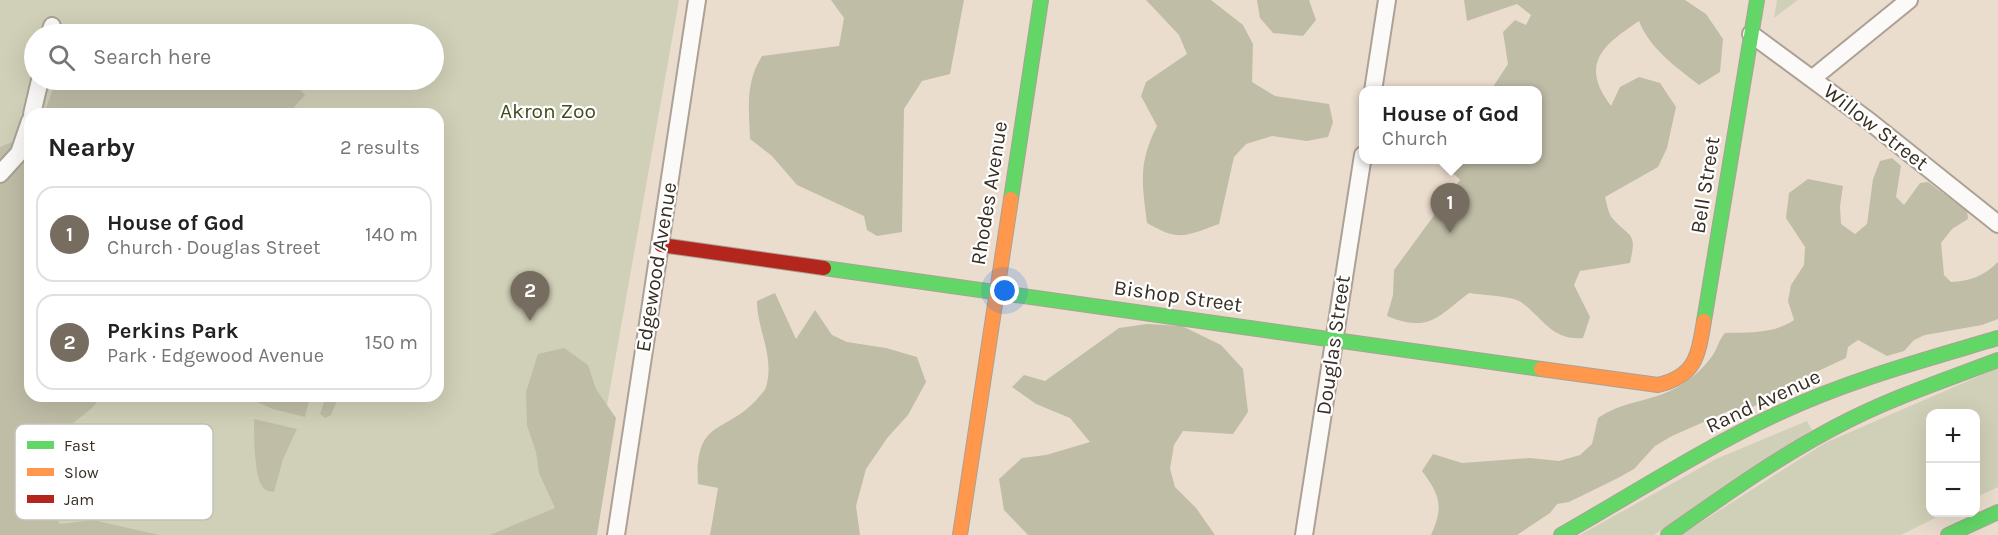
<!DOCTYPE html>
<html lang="en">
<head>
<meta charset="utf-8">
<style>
	:root { --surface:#fff; --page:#f6f6f6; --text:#222; --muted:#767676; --line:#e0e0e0; --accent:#766c60 }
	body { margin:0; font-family:Karla,sans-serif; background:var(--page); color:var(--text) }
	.controls { position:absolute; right:18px; bottom:18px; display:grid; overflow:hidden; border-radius:12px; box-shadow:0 6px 24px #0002 }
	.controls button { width:54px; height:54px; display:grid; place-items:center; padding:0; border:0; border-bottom:2px solid var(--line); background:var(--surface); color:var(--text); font:30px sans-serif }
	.you { position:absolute; left:1005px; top:291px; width:21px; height:21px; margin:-15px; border:4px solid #fff; border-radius:50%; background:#1a73e8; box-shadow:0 0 0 9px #1a73e833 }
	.badge { display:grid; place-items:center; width:39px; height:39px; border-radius:50%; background:var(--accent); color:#fff; font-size:20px; font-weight:700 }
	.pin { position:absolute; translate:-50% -50px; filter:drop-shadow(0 2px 3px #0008) }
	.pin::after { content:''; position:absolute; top:32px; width:21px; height:18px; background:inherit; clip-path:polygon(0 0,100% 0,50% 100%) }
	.popup { position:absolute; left:1359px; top:86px; width:183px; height:78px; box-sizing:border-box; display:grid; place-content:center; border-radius:12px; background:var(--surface); filter:drop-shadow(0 2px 4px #0005); font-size:20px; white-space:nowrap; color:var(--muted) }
	.popup b { font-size:22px; color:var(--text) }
	.popup::after { content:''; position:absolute; left:50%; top:100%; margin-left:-12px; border:12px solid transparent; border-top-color:var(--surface) }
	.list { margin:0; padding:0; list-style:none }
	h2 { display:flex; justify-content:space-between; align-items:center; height:78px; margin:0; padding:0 24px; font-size:26px }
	h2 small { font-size:20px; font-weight:400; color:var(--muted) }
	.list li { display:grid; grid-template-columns:39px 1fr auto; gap:18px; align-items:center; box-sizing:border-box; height:96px; margin:0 12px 12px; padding:0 12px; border:2px solid var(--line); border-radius:18px }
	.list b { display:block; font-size:22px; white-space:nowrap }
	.list p { margin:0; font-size:20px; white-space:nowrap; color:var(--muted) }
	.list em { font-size:20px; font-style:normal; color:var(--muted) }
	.icon { flex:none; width:33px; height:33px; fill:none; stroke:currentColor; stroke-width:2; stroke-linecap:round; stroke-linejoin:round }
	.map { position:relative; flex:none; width:1998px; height:535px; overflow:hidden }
	.search { position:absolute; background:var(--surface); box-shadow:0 6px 24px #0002; left:24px; top:24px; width:420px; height:66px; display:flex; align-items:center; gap:15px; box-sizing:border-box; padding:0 21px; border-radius:33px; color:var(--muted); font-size:22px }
	.panel { position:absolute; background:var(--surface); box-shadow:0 6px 24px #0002; left:24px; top:108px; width:420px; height:294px; border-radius:18px }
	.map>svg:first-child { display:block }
</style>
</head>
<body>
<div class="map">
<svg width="1998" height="535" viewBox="0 0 1998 535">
	<rect width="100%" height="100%" fill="#eaddce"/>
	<!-- green -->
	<g fill="#d0cfb7" fill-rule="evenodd">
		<path d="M 0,0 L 679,0 L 584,535 L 0,535 ZM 34,34 L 434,34 L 434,80 L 34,80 ZM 30,114 L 438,114 L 438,396 L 30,396 Z"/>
		<path d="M 1777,0 L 1798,0 L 1774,18 Z"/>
		<path d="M 1998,368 L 1998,487 L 1976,497 L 1976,414 L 1930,414 L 1930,512 L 1945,513 L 1901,535 L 1681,535 L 1825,443 Z"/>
		<path d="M 1807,421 L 1812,430 L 1654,535 L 1580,535 L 1716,459 Z"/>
	</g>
	<!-- forest -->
	<g fill="#bfbda6">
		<path d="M 831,0 L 964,0 L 950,74 L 922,81 L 904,109 L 902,232 L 877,236 L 867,230 L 864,216 L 797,185 L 772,156 L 750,139 C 749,108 745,83 762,56 L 839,46 L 844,18 Z"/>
		<path d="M 1146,0 L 1211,0 L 1243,25 L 1253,44 L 1252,82 L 1275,96 L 1329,104 L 1333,122 L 1328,137 L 1307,141 L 1272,136 L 1246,144 L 1234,157 L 1219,224 C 1185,236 1180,242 1147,223 C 1142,183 1138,163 1157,126 L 1141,96 L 1146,82 L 1187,54 L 1179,35 Z"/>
		<path d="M 1257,0 L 1309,0 L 1316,20 L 1303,36 L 1273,33 L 1260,18 Z"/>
		<path d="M 1464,0 L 1685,0 L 1706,14 L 1723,39 L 1720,72 L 1699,85 C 1676,67 1650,49 1639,21 C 1603,45 1579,64 1611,106 L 1620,87 L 1639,77 L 1660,83 L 1676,107 L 1667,148 L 1658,167 L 1605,197 C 1607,203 1608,214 1613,219 C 1631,239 1637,231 1630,263 L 1580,271 L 1574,285 L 1590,317 L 1583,338 C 1552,341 1543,318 1521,302 C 1512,296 1481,295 1469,293 C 1437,317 1430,333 1387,316 L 1393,295 L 1394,270 L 1460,180 L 1440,160 L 1537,160 L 1537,91 L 1491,90 L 1508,64 L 1503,32 L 1515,20 L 1526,25 L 1531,15 L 1517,4 L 1467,21 Z"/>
		<path d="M 56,80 L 292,80 L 305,95 L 288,114 L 44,114 Z"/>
		<path d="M 25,137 L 30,140 L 30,396 L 102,396 L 92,408 L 56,437 L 42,481 L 52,512 L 60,524 L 93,520 L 159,535 L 0,535 L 0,147 Z"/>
		<path d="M 1892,158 L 1901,166 L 1896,197 L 1904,205 L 1920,183 L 1928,182 L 1967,211 L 1968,219 L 1952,229 L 1941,243 L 1944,275 L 1951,282 C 1970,281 1984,276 1998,262 L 1998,319 L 1982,325 L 1925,335 L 1914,340 L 1904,351 L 1887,356 L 1858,340 L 1848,347 L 1846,358 L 1773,392 L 1763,402 L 1748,409 L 1733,409 L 1672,436 L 1655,446 L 1634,469 L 1618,478 L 1569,502 L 1557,504 L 1550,513 L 1517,535 L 1431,535 C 1444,507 1440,495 1422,471 L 1433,454 L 1462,463 L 1530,458 L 1559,461 L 1580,455 L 1592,444 L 1598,418 C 1621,402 1647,402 1672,390 C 1686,384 1706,367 1714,353 C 1718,346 1719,340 1725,333 C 1749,332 1774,334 1794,320 L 1788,301 L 1791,285 L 1804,265 L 1805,247 L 1786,218 L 1789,193 L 1808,179 L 1843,186 L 1840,206 L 1841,224 L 1855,234 L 1867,224 L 1873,179 L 1880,161 Z"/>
		<path d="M 775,293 L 796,339 L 815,310 L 832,335 L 847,342 L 886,348 L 917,357 L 926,382 L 908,415 L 888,437 L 866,469 L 856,506 L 860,535 L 710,535 L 718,488 L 698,484 C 694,417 726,435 758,398 C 761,394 765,391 766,387 C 775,356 757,330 757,301 Z"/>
		<path d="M 1147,324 L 1182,326 L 1221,345 L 1243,369 L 1248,412 L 1233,434 L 1183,431 L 1174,445 L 1170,469 L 1175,487 L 1196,508 L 1215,535 L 1028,535 L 1004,510 L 999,479 L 1022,458 L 1046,455 L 1090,442 L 1070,418 L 1036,404 L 1012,387 L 1024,375 L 1045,381 L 1119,328 Z"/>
		<path d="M 564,348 L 588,365 L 596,389 L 616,418 L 597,535 L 490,535 L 555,508 L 539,473 L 536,452 L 527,425 L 526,392 L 538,354 Z"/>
		<path d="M 243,396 L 310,396 L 305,417 L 273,409 Z"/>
		<path d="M 326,396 L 339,396 L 331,415 L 325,418 L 320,414 Z"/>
		<path d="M 254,419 L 297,429 L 283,459 L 274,492 C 269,491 265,491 262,486 C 254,474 254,434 254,419 Z"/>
	</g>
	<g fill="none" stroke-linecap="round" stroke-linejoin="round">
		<!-- street casing -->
		<g stroke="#aba195" stroke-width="20">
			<g id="street">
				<path d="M 50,34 L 52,26"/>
				<path d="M 1751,34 L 1869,121 L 1998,224"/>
				<path d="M 1813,78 L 1909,0"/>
				<path d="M 1373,91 L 1387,0"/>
				<path d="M 32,114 L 40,80"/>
				<path d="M 0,174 L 19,153 L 30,121"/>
				<path d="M 616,535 L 697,0"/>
				<path d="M 1304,535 L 1363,155"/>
			</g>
		</g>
		<!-- fast casing -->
		<g stroke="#aba195" stroke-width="16">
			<g id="fast">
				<path d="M 1011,199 L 1041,0"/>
				<path d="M 824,268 L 1541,369"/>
				<path d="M 1704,321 L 1757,0"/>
				<path d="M 1561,535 C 1633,494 1704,448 1779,413 C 1849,380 1924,360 1998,338"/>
				<path d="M 1668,535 C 1726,494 1785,452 1849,420 C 1897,396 1948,379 1998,360"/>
				<path d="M 1948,535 L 1998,512"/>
			</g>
		</g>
		<!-- slow casing -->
		<g stroke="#aba195" stroke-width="16">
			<g id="slow">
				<path d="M 1541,369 L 1658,385 C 1696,376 1698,356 1704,321"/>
				<path d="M 960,535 L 1011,199"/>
			</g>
		</g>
		<!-- jam casing -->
		<g stroke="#aba195" stroke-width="16">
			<path id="jam" d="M 661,245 L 824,268"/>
		</g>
		<!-- street -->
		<use href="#street" stroke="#fcfaf8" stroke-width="16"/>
		<!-- fast -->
		<use href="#fast" stroke="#63d668" stroke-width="14"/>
		<!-- slow -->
		<use href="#slow" stroke="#ff974d" stroke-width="14"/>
		<!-- jam -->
		<use href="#jam" stroke="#b3261e" stroke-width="14"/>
	</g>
	<g text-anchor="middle" stroke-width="4.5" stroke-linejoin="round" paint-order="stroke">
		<!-- park labels -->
		<g font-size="21" fill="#424d1b" stroke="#fff">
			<text x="548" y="118">Akron Zoo</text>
		</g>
		<!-- street labels -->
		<g font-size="21" fill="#382f24" stroke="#fff">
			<text transform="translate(1876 127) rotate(38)" y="7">Willow Street</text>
			<text transform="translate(1705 185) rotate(-81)" y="7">Bell Street</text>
			<text transform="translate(989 193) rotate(-81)" y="7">Rhodes Avenue</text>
			<text transform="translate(656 267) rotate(-81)" y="7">Edgewood Avenue</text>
			<text transform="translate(1178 296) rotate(8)" y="7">Bishop Street</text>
			<text transform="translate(1333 345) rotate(-82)" y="7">Douglas Street</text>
			<text transform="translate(1763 401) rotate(-25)" y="7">Rand Avenue</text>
		</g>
	</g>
	<!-- legend -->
	<rect x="15" y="424" width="198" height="96" rx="9" fill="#fff" stroke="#c3c1bd" stroke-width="1.5"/>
	<rect x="27" y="441" width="27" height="8" fill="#63d668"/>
	<rect x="27" y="468" width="27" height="8" fill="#ff974d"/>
	<rect x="27" y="495" width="27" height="8" fill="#b3261e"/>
	<g font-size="16" fill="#382f24">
		<text x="64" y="451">Fast</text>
		<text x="64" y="478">Slow</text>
		<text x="64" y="505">Jam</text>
	</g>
</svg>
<div class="controls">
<button>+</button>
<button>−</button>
</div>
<div class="you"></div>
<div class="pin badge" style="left:1450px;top:233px">1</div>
<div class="popup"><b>House of God</b>Church</div>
<div class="pin badge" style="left:530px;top:321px">2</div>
<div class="search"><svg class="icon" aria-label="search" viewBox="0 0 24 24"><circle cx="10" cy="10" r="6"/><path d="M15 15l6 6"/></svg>Search here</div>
<section class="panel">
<h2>Nearby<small>2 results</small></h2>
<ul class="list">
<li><span class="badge">1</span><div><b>House of God</b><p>Church · Douglas Street</p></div><em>140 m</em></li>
<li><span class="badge">2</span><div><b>Perkins Park</b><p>Park · Edgewood Avenue</p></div><em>150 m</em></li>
</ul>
</section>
</div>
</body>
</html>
